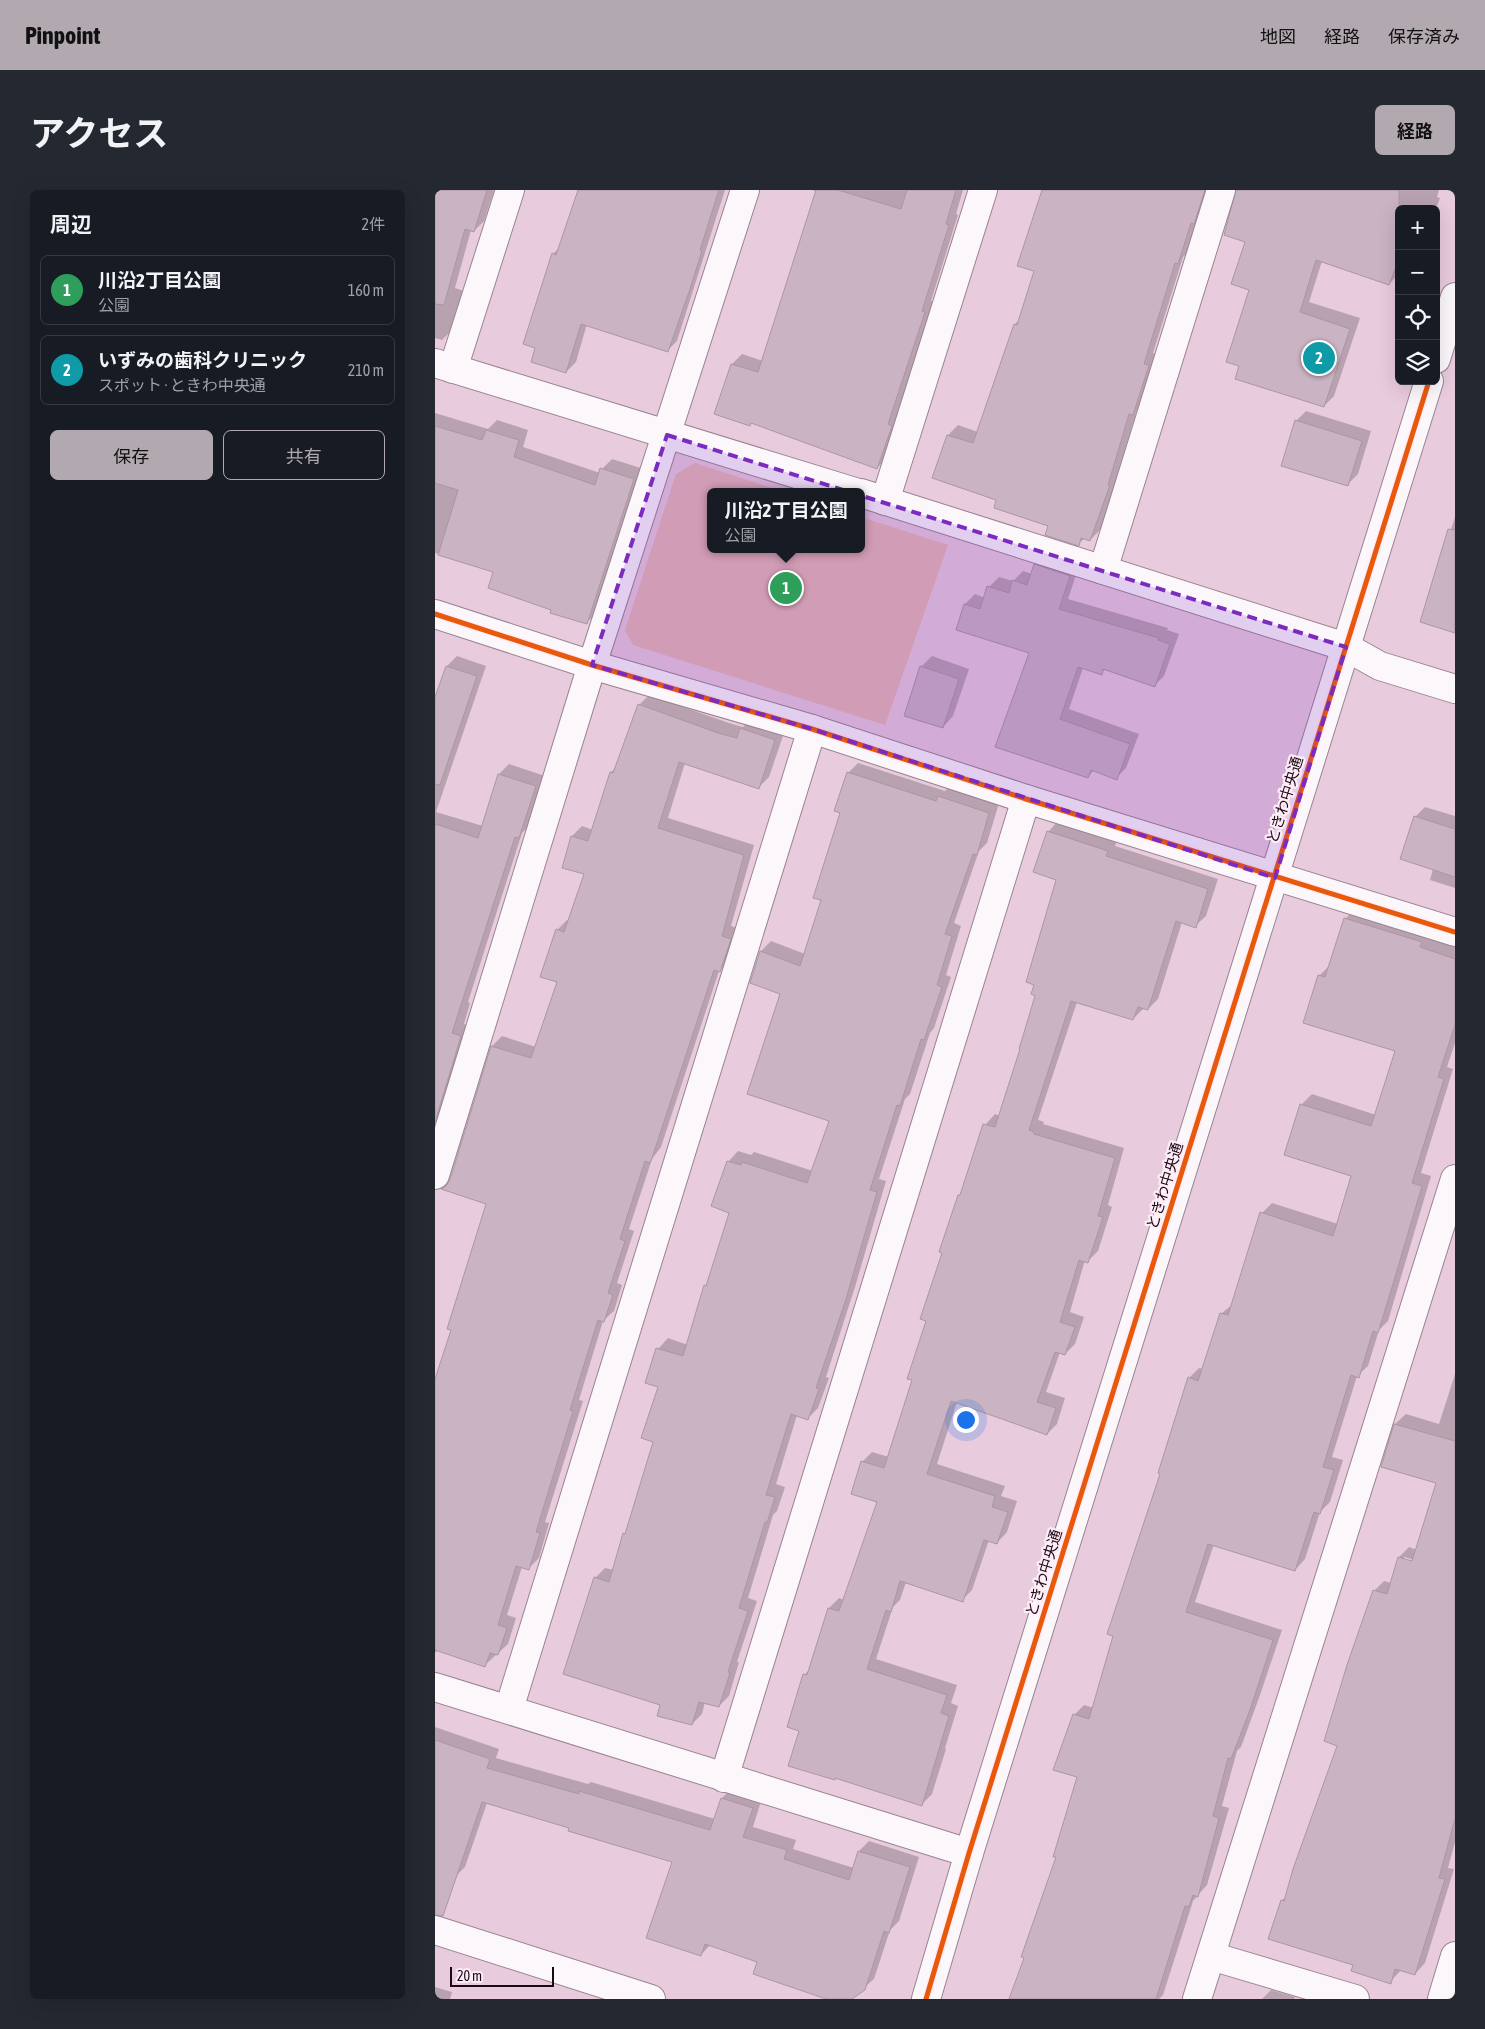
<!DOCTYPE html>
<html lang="ja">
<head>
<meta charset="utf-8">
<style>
	:root { --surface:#171b24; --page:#242831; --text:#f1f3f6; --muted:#9ea1a6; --line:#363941; --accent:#b1a8b0 }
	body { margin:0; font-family:"Asap Condensed","Noto Sans JP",sans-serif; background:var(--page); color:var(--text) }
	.controls { position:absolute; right:15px; top:15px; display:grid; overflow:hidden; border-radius:8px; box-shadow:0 5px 20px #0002 }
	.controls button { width:45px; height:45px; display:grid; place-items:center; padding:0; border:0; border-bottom:1px solid var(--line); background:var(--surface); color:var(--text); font:25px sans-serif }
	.scale { position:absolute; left:15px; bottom:12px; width:104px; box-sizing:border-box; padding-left:5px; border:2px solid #1b0915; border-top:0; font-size:14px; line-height:18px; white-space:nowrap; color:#1b0915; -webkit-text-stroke:4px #feedf7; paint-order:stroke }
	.you { position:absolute; left:530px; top:1229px; width:18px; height:18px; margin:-12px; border:4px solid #fff; border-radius:50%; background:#1a73e8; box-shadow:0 0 0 8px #1a73e833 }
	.badge { display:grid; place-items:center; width:32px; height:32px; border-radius:50%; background:var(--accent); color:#fff; font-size:16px; font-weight:700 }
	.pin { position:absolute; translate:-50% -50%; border:2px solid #fff; box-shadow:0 1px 5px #0006 }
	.popup { position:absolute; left:272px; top:298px; width:158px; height:65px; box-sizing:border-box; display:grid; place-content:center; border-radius:8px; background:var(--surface); filter:drop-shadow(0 1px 4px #0005); font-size:16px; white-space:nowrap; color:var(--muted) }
	.popup b { font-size:19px; color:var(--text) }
	.popup::after { content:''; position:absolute; left:50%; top:100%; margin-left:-10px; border:10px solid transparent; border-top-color:var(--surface) }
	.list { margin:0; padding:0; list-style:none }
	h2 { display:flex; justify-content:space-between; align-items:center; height:65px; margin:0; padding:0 20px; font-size:21px }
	h2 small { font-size:16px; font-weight:400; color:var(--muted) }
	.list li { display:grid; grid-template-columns:32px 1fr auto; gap:15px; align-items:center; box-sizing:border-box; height:70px; margin:0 10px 10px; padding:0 10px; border:1px solid var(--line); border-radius:8px }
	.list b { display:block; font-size:19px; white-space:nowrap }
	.list p { margin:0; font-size:16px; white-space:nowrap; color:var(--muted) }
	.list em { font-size:16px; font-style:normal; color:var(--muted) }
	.actions { display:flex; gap:10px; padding:15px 20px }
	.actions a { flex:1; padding:11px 0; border:1px solid var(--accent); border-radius:8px; text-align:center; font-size:18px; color:var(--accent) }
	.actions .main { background:var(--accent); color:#111 }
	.icon { flex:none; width:28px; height:28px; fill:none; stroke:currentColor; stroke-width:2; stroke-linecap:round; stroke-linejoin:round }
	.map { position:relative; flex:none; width:1020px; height:1809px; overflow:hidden; border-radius:8px }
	header { display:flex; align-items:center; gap:30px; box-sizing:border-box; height:70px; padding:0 25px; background:var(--accent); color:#111 }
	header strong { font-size:24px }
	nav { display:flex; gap:28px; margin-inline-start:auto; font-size:18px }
	.intro { display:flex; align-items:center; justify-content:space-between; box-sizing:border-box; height:120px; padding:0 30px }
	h1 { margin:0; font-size:35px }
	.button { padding:12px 22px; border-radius:8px; background:var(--accent); color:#111; font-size:18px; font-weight:700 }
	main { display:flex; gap:30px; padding:0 30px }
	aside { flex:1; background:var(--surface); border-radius:8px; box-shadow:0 5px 20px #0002 }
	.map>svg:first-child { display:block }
</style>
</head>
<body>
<header>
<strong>Pinpoint</strong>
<nav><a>地図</a><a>経路</a><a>保存済み</a></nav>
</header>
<div class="intro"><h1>アクセス</h1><a class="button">経路</a></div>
<main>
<aside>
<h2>周辺<small>2件</small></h2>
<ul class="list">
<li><span class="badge" style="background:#2e9e5b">1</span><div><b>川沿2丁目公園</b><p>公園</p></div><em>160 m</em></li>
<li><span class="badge" style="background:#0f9aa8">2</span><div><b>いずみの歯科クリニック</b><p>スポット · ときわ中央通</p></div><em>210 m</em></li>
</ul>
<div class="actions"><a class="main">保存</a><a>共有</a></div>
</aside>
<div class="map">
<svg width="1020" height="1809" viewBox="0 0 1020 1809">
	<rect width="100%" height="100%" fill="#e8cbdd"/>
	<!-- green -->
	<path fill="#e6b8b3" d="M 260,273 L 349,302 L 276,302 L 276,359 L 426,359 L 426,327 L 513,355 L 450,535 L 198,455 L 190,440 L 241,284 Z"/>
	<!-- shadow -->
	<g fill="#0003" fill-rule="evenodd">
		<path d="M 0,0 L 59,0 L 49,31 L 39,41 L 36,40 L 20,98 L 29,101 L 17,140 L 7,150 L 0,148 Z"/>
		<path d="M 144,0 L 290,0 L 242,151 L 232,161 L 152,134 L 141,172 L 131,182 L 102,157 L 118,64 L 125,57 Z"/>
		<path d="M 377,0 L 528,0 L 521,24 L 523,25 L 496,111 L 500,112 L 462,224 L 466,225 L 452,268 L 442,278 L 318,232 L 315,235 L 297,174 L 307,164 L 328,171 L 382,2 Z"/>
		<path d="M 614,0 L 776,0 L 753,62 L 748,67 L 718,163 L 723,165 L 708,214 L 702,220 L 682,285 L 684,285 L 665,340 L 655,350 L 650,348 L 643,354 L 614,336 L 563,309 L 513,245 L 523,235 L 543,242 L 580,134 L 585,129 L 601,80 Z"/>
		<path d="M 802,0 L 1004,0 L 1002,7 L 1005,8 L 1001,19 L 964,19 L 964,84 L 954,94 L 887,71 L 874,112 L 925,128 L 899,206 L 889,216 L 806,175 L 815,99 L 811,51 Z"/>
		<path d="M 871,221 L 936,241 L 923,284 L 912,295 L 861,231 Z"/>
		<path d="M 0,223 L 53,239 L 62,230 L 93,240 L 88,257 L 165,283 L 167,279 L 177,269 L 209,279 L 162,423 L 151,433 L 60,381 L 0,363 Z"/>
		<path d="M 1020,327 L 1020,442 L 986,431 Z"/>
		<path d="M 611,365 L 644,376 L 633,409 L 733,438 L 732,440 L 744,444 L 729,486 L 719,496 L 671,479 L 666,483 L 648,478 L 634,519 L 704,544 L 691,578 L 681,588 L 659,580 L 653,587 L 562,556 L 595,462 L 530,414 L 540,404 L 550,408 L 554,397 L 564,387 L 578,391 L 588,381 L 597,384 L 601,375 Z"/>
		<path d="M 22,466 L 51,476 L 1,622 L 48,636 L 64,584 L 74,574 L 110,586 L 93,637 L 87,643 L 33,812 L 35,813 L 29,834 L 36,836 L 10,918 L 0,928 L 0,511 L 12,476 Z"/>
		<path d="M 497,466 L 534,479 L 518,526 L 508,537 L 486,477 Z"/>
		<path d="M 214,505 L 294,533 L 308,537 L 316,529 L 350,540 L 334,587 L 324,597 L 250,573 L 233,628 L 319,655 L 296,736 L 305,739 L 295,771 L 284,781 L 226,957 L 217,969 L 194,1039 L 199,1041 L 182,1093 L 187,1095 L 179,1121 L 168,1131 L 144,1210 L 148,1211 L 110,1332 L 114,1333 L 104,1368 L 94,1378 L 87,1377 L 72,1425 L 81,1428 L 73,1454 L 50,1475 L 3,1460 L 0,1463 L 0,1193 L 18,1139 L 53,1013 L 32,938 L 57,856 L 67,846 L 101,857 L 123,791 L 122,740 L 132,730 L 134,731 L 150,683 L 137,646 L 147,636 L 158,640 L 176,582 L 182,577 L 204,515 Z"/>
		<path d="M 423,573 L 510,601 L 514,597 L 564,613 L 552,653 L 544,661 L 519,733 L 526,736 L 511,785 L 516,787 L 499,838 L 495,843 L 475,904 L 470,909 L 444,989 L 451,991 L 420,1097 L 391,1187 L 394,1188 L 383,1218 L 372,1229 L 362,1225 L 341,1294 L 350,1297 L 342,1321 L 338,1325 L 313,1408 L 322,1411 L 302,1472 L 304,1472 L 294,1506 L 284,1516 L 270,1512 L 267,1524 L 257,1534 L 226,1514 L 160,1388 L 170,1378 L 179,1380 L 219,1251 L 225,1197 L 223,1159 L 233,1148 L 253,1155 L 270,1096 L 273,1092 L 295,1022 L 293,972 L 303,961 L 316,965 L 319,962 L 378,981 L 395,930 L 347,803 L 316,792 L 326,761 L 336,751 L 370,764 L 388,710 L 407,623 L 413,583 Z"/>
		<path d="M 990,617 L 1020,626 L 1020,698 L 995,690 L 998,679 L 980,627 Z"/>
		<path d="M 623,631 L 682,651 L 680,656 L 783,689 L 771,726 L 760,736 L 747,732 L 723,809 L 713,819 L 709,818 L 698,829 L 642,812 L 603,930 L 609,932 L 608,934 L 689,958 L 673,1015 L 677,1017 L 663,1061 L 653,1071 L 650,1070 L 635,1122 L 649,1127 L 640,1154 L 630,1164 L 625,1162 L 611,1202 L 630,1208 L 622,1234 L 612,1244 L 522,1212 L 502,1274 L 570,1296 L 566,1306 L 582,1311 L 572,1342 L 562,1353 L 554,1350 L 537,1400 L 527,1410 L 471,1392 L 465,1410 L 458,1417 L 441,1469 L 522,1495 L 516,1513 L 523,1516 L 510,1558 L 511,1559 L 497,1604 L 487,1614 L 365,1540 L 369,1485 L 375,1479 L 394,1418 L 404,1408 L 409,1410 L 443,1311 L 427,1272 L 437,1262 L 454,1267 L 479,1190 L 524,1005 L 528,1001 L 550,935 L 560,924 L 565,926 L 602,805 L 623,689 L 613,642 Z"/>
		<path d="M 920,719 L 1020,755 L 1020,853 L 1012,877 L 1018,879 L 986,983 L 996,986 L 953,1131 L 944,1140 L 933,1176 L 922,1186 L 897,1267 L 908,1270 L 895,1312 L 885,1322 L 870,1369 L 860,1380 L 779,1354 L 760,1412 L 847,1440 L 824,1508 L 806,1557 L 802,1561 L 787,1616 L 794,1618 L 772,1695 L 758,1711 L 728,1805 L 724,1809 L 575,1809 L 591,1768 L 622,1667 L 643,1586 L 639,1525 L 649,1515 L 659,1518 L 754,1188 L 764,1178 L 768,1179 L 787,1123 L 798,1114 L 827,1023 L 837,1013 L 903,1034 L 917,985 L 850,964 L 867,914 L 877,904 L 941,925 L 962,860 L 884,786 L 895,775 L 910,729 Z"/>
		<path d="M 1020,1184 L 1020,1652 L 1013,1678 L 1019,1679 L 990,1773 L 980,1784 L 966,1780 L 955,1792 L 919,1774 L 847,1710 L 852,1706 L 904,1555 L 939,1401 L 949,1391 L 956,1393 L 964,1367 L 974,1357 L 982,1360 L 1003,1292 L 947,1276 L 960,1234 L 971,1224 L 1004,1234 ZM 969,1367 L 983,1371 L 982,1374 L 969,1370 Z"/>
		<path d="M 0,1537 L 64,1559 L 61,1568 L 153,1594 L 156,1592 L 280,1629 L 287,1608 L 297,1598 L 327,1608 L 318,1637 L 361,1650 L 358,1659 L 419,1678 L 424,1661 L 434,1651 L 484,1667 L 464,1731 L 455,1740 L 439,1789 L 415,1809 L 395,1809 L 323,1771 L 275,1755 L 266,1765 L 238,1671 L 136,1637 L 52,1613 L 30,1677 L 20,1687 L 0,1681 Z"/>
		<path d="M 0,1797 L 17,1802 L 15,1809 L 0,1809 Z"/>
		<path d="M 836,1800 L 860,1807 L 859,1809 L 827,1809 Z"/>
	</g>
	<!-- building -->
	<g fill="#cab3c2" stroke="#ac96a4">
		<path d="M 0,0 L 52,0 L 39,42 L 30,39 L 9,115 L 0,114 Z"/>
		<path d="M 143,0 L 284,0 L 265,60 L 267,61 L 255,99 L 233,162 L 146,134 L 131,183 L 96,172 L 100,158 L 88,154 L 117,63 L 121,65 Z"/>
		<path d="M 381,0 L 403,0 L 466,19 L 472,0 L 521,0 L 511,34 L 514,35 L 487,121 L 490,122 L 453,234 L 457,236 L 442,279 L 316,233 L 315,236 L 279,224 L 296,174 L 323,182 Z"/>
		<path d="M 607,0 L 770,0 L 759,34 L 756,33 L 743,74 L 740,73 L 709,174 L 714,175 L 698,225 L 694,224 L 673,295 L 675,295 L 655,351 L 646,348 L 644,356 L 610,345 L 613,336 L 559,318 L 561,310 L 497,288 L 512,245 L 538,253 L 579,134 L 582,135 L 599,81 L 582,76 Z"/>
		<path d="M 801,0 L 964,0 L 964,69 L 954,95 L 881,70 L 865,122 L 915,139 L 889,217 L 800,189 L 804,176 L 791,172 L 814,100 L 796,94 L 810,52 L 789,45 Z"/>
		<path d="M 860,230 L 927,251 L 913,296 L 846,276 Z"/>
		<path d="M 0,236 L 47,250 L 51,240 L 84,250 L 79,267 L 160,295 L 165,278 L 199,289 L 152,434 L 115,423 L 116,420 L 53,398 L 58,382 L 3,365 L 23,300 L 0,293 Z"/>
		<path d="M 1013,339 L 1020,340 L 1020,443 L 985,432 Z"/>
		<path d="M 599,374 L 635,386 L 624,419 L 724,448 L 723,450 L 735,454 L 720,497 L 668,479 L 667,485 L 643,477 L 625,529 L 695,554 L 682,590 L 656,580 L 653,588 L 560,557 L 594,463 L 521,440 L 529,414 L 545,419 L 552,396 L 574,403 L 577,390 L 592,395 Z"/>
		<path d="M 11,476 L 42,486 L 5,595 L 0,594 L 0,507 Z"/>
		<path d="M 485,476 L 524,489 L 508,538 L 469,526 Z"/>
		<path d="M 203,514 L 283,543 L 302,548 L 305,538 L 340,550 L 324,599 L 244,572 L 223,638 L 309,665 L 287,746 L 296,749 L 285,782 L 279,780 L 217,968 L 215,973 L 210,971 L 185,1049 L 190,1051 L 173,1103 L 178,1105 L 169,1132 L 163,1130 L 135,1220 L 138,1221 L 101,1342 L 105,1343 L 94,1380 L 81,1376 L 63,1435 L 72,1438 L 63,1465 L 55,1463 L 50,1477 L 0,1460 L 0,1189 L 16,1140 L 12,1139 L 51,1014 L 6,999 L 11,996 L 15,990 L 56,856 L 96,868 L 122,792 L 105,787 L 121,739 L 129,742 L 149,684 L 127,678 L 136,646 L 153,651 L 175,582 L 178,583 Z"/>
		<path d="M 412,582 L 501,611 L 503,606 L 554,623 L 542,665 L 538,664 L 510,744 L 517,746 L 502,795 L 507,797 L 489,850 L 486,849 L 465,916 L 462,915 L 435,1000 L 442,1002 L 411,1109 L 381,1198 L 384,1199 L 373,1230 L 356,1224 L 331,1305 L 340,1307 L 332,1333 L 330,1332 L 304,1418 L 313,1421 L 293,1482 L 295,1483 L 284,1517 L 264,1512 L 257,1535 L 222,1526 L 225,1515 L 128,1484 L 159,1387 L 174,1392 L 188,1343 L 190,1344 L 218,1252 L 206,1248 L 223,1197 L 210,1193 L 221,1158 L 248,1166 L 269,1095 L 271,1096 L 294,1023 L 276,1016 L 292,971 L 306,975 L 307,972 L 372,993 L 394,931 L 312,904 L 345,804 L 315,793 L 325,761 L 365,776 L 386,710 L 378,708 L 405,623 L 399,621 Z"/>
		<path d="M 63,584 L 101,596 L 84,648 L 80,647 L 17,843 L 26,846 L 0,932 L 0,634 L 43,648 Z"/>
		<path d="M 979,626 L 1020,639 L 1020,687 L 965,669 Z"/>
		<path d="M 612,641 L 673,661 L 671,666 L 773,699 L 761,738 L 741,731 L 713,820 L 703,817 L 698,830 L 636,811 L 594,940 L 599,942 L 599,944 L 680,968 L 663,1026 L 668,1027 L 653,1073 L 644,1070 L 625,1132 L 640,1137 L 630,1165 L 620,1162 L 602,1212 L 621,1218 L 612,1245 L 516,1211 L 492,1284 L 560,1306 L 557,1317 L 573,1322 L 562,1354 L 549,1350 L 528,1412 L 465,1391 L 456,1422 L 451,1420 L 432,1479 L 512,1505 L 506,1523 L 514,1526 L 487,1616 L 400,1588 L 400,1590 L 353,1576 L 364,1541 L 352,1537 L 368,1484 L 372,1485 L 393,1418 L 404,1421 L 442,1312 L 416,1304 L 426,1271 L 449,1278 L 477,1190 L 472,1189 L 491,1131 L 485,1129 L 507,1063 L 504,1062 L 523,1005 L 525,1005 L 548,934 L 560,937 L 585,859 L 584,859 L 600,806 L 596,804 L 599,795 L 591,792 L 621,690 L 598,682 Z"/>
		<path d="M 909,728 L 987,752 L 985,757 L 1020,769 L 1020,835 L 1003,887 L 1009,889 L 977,993 L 987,996 L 958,1094 L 943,1143 L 938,1141 L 924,1188 L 916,1185 L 888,1277 L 899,1280 L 885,1324 L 879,1322 L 860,1381 L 773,1354 L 751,1422 L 838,1450 L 815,1520 L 796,1569 L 793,1568 L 778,1626 L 784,1628 L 763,1707 L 758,1705 L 754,1717 L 750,1716 L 721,1809 L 574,1809 L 589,1768 L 586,1767 L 621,1667 L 618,1667 L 642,1587 L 618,1580 L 638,1524 L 654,1529 L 678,1446 L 672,1444 L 725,1284 L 723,1283 L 753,1187 L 763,1191 L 785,1123 L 793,1125 L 825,1022 L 898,1046 L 916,986 L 849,965 L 865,914 L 936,936 L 960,861 L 868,833 L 883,785 L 890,787 Z"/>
		<path d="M 959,1234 L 1020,1251 L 1020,1629 L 1004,1688 L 1010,1689 L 980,1785 L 960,1779 L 956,1794 L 916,1781 L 918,1775 L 833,1749 L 846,1710 L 849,1711 L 858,1679 L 902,1556 L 889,1551 L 912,1475 L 938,1400 L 952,1404 L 963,1367 L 977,1371 L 1001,1293 L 946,1277 Z"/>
		<path d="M 0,1550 L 55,1569 L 52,1578 L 144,1604 L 144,1601 L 275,1640 L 286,1608 L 318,1618 L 308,1647 L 352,1660 L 349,1669 L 414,1690 L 423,1661 L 475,1677 L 454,1743 L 449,1741 L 430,1800 L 417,1809 L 391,1809 L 318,1784 L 322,1772 L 270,1754 L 266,1766 L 211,1748 L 237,1672 L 133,1641 L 134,1638 L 47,1612 L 8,1726 L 0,1725 Z"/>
	</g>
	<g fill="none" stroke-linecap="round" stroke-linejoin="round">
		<!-- street casing -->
		<g stroke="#998491" stroke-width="30">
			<g id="street">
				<path d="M 0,173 L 420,302"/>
				<path d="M 18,179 L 75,0"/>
				<path d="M 426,303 L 911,457 L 945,476 L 1020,499"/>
				<path d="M 450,311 L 548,0"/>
				<path d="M 668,380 L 786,0"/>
				<path d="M 0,424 L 157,475 L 377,539 L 591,609 L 1020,742"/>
				<path d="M 0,985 L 157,475 L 310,0"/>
				<path d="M 0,1497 L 534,1663"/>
				<path d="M 74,1519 L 377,539"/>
				<path d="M 289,1588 L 591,609"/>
				<path d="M 776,1766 L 920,1809"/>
				<path d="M 762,1809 L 1020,989"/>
				<path d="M 1007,1809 L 1020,1766"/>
			</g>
		</g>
		<!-- secondary casing -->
		<g stroke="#998491" stroke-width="30">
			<g id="secondary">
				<path d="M 1001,169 L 1020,107"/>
				<path d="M 0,1740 L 216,1809"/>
				<path d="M 491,1809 L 534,1663 L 994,191"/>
			</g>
		</g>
		<!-- street -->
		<use href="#street" stroke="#fcf7fa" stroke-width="28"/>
		<!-- secondary -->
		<use href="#secondary" stroke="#fcf7fa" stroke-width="28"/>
		<!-- cycleway casing -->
		<g stroke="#feedf7" stroke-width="8">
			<g id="cycleway">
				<path d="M 0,424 L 157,475 L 377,539 L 591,609 L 1020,742"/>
				<path d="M 491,1809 L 534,1663 L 994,191"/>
			</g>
		</g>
		<!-- cycleway -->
		<use href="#cycleway" stroke="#e8590c" stroke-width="5"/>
	</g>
	<!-- marked area -->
	<path fill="#7b2cbf" fill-opacity="0.2" stroke="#7b2cbf" stroke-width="4" stroke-dasharray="10 6" stroke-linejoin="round" d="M 232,245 L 911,457 L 840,688 L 377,539 L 157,475 Z"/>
	<g text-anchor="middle" stroke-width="4.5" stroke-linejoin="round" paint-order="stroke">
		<!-- street labels -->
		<g font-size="15" fill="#1b0915" stroke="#feedf7">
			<text transform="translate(850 610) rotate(-73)" y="5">ときわ中央通</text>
			<text transform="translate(730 996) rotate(-73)" y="5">ときわ中央通</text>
			<text transform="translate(609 1383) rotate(-73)" y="5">ときわ中央通</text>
		</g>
	</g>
</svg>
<div class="controls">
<button>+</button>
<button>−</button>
<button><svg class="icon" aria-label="locate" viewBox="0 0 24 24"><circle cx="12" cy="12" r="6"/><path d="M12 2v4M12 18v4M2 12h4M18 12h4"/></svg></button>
<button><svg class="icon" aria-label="layers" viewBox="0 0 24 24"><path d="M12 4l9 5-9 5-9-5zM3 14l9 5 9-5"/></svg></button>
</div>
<div class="scale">20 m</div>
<div class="you"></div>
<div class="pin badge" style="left:351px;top:398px;background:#2e9e5b">1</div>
<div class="popup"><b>川沿2丁目公園</b>公園</div>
<div class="pin badge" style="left:884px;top:168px;background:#0f9aa8">2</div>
</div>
</main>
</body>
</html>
